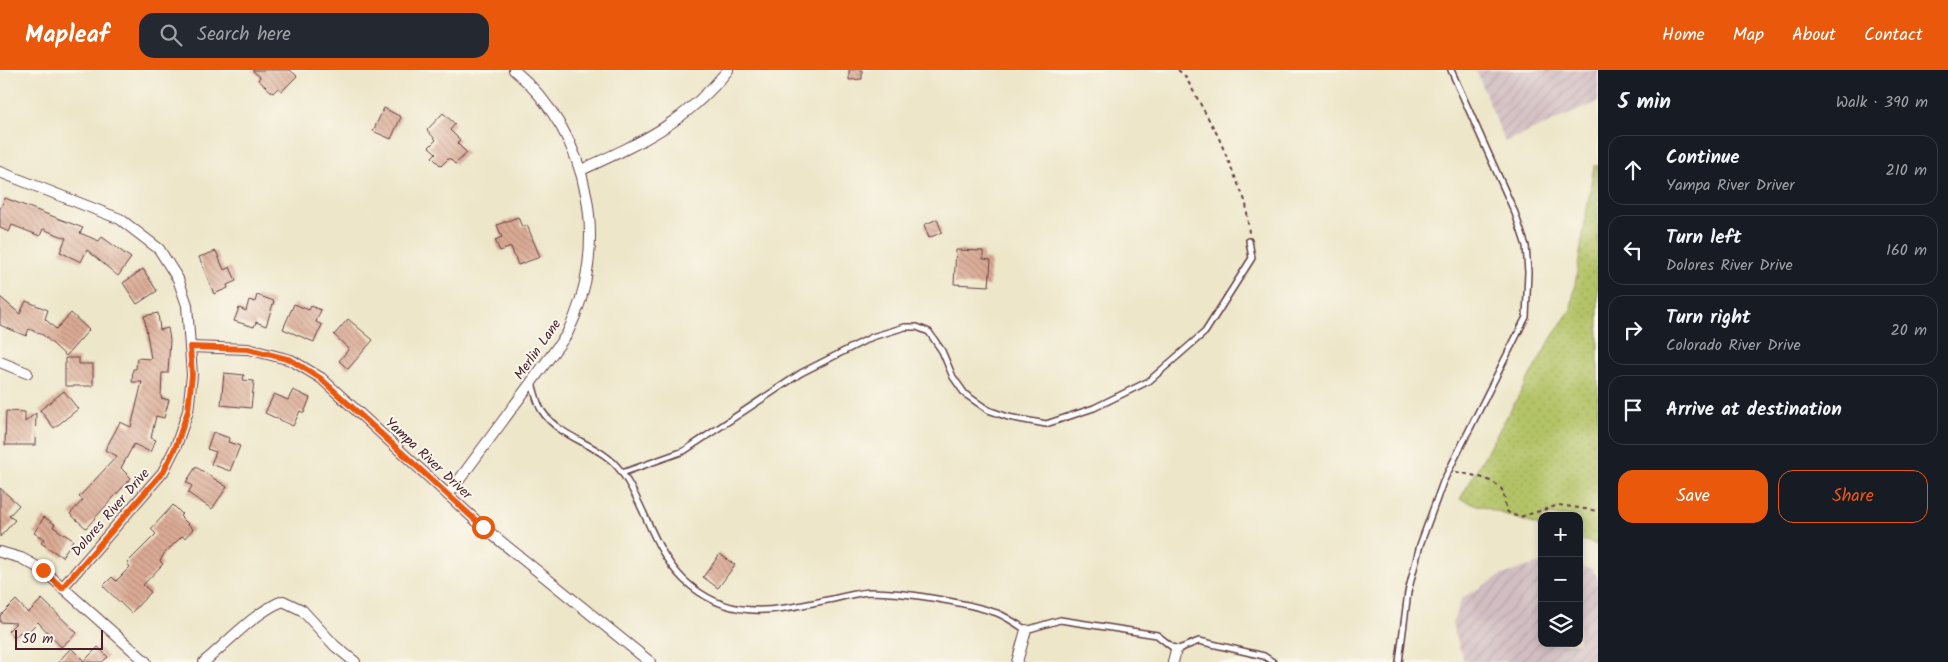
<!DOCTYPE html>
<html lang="en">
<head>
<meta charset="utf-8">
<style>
	:root { --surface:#171b24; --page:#242831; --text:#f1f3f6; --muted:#9ea1a6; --line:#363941; --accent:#ea580c }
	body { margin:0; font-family:Kalam,sans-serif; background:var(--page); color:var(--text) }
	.controls { position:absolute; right:15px; bottom:15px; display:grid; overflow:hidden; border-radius:10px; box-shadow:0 2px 8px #0003 }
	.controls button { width:45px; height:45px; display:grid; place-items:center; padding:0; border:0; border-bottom:1px solid var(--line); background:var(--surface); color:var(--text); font:25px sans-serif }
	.scale { position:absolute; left:15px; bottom:12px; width:88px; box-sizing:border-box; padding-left:5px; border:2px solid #4a1f2b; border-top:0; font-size:14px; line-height:18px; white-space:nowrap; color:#4a1f2b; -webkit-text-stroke:4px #fbf7ec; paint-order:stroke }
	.stop { position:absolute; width:15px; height:15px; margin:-11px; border:4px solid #ea580c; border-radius:50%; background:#fff }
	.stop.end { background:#ea580c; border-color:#fff; box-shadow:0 1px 5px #0008 }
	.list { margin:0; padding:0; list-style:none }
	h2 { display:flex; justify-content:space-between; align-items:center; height:65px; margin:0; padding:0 20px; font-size:21px }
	h2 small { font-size:16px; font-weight:400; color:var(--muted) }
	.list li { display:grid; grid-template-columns:32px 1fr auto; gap:15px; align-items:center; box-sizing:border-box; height:70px; margin:0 10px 10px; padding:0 10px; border:1px solid var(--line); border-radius:15px }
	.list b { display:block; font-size:19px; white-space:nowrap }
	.list p { margin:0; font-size:16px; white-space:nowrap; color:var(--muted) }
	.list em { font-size:16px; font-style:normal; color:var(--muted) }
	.actions { display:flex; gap:10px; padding:15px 20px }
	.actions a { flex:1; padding:11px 0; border:1px solid var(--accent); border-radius:15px; text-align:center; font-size:18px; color:var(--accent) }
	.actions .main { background:var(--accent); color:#fff }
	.icon { flex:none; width:28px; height:28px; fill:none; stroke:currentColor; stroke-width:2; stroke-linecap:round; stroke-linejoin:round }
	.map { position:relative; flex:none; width:1598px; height:592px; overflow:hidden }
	header { display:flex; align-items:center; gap:30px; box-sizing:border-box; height:70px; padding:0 25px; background:var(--accent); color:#fff }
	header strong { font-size:24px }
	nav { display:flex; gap:28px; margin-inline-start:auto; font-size:18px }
	.search { width:350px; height:45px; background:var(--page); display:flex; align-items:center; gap:12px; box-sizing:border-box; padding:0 18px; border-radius:15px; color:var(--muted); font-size:19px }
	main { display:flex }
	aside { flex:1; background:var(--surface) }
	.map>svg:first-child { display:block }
</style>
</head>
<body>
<header>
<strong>Mapleaf</strong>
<div class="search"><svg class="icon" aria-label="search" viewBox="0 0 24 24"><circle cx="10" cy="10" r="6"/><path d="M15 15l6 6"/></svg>Search here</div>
<nav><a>Home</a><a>Map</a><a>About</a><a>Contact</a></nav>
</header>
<main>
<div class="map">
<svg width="1598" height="592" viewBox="0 0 1598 592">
	<defs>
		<pattern id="industrial-furrows" width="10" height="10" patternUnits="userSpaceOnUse" patternTransform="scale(1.25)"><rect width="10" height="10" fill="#d2bec2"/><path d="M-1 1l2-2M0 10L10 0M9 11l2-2" fill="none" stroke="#b6a3a7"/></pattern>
		<pattern id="grass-dots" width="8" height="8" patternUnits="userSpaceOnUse" patternTransform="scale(1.25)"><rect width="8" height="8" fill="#b3c366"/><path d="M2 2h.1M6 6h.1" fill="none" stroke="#9ba759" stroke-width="1.8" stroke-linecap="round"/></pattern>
		<pattern id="building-back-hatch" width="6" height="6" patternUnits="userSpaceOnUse" patternTransform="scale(1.25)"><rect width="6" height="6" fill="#dbab95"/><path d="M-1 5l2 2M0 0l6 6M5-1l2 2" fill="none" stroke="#b48b7a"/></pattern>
	</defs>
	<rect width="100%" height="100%" fill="#fbf7ec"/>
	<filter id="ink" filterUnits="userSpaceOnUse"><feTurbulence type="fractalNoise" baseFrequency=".02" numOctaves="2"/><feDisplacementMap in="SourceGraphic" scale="10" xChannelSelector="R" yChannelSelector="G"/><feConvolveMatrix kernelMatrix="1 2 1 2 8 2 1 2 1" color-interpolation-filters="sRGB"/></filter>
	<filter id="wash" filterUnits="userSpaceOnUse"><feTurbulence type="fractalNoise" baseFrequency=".0096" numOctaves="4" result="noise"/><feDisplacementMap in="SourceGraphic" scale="20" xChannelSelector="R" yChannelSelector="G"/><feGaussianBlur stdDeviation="1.12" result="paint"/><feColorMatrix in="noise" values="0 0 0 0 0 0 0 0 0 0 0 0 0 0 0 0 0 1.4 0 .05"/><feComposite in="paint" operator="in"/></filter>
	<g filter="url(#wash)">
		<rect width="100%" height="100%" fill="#ede6c9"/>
		<!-- industrial -->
		<g fill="url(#industrial-furrows)">
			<path d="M 1476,0 L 1598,0 L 1598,32 L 1505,72 Z"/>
			<path d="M 1542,492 L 1542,573 L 1579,573 L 1579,496 L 1592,499 L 1598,508 L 1598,592 L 1464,592 L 1452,554 L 1462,528 L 1502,505 Z"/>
		</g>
		<!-- grass -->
		<path fill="url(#grass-dots)" stroke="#7e7148" d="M 1598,94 L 1598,475 L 1579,469 L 1579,446 L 1542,446 L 1542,457 L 1460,429 L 1552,267 L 1571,239 L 1594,96 Z"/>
		<g id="blocks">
			<!-- building -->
			<g fill="url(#building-back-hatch)">
				<path d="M 252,0 L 290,0 L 297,6 L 282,21 L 278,18 L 273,23 L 258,10 L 260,7 Z"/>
				<path d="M 849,0 L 862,0 L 862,9 L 849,10 Z"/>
				<path d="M 384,38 L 401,47 L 391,69 L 373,61 Z"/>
				<path d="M 443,43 L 455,54 L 450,60 L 460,70 L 457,73 L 467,83 L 455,94 L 449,88 L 441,96 L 432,87 L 436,83 L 429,77 L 436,70 L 427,60 Z"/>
				<path d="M 5,128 L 83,158 L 80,163 L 99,171 L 102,167 L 131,188 L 118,206 L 87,180 L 81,192 L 60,182 L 66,168 L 43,159 L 40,166 L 12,155 L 9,162 L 0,158 L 0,139 Z"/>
				<path d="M 518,147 L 522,157 L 527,155 L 540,187 L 518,195 L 511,177 L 500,181 L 495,170 L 502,167 L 497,155 Z"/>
				<path d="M 937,149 L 942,162 L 929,168 L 924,155 Z"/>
				<path d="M 956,180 L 983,181 L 983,189 L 991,190 L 989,216 L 954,214 Z"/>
				<path d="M 216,181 L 224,200 L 230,197 L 236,211 L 227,215 L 228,218 L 214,224 L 199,187 Z"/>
				<path d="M 143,199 L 157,221 L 137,234 L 123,213 Z"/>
				<path d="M 257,225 L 274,231 L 266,256 L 256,252 L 254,257 L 234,251 L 239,238 L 246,241 L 249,230 L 255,232 Z"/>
				<path d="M 0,227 L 20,244 L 26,231 L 48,240 L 45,249 L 56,259 L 71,243 L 89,260 L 66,286 L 43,265 L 29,259 L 26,266 L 0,255 Z"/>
				<path d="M 294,234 L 309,240 L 311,236 L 321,240 L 316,252 L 322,255 L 314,272 L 283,259 Z"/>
				<path d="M 158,243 L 160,260 L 168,258 L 170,270 L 168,303 L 162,303 L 161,328 L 169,330 L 164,348 L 156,346 L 151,368 L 156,370 L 150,382 L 134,374 L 121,398 L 131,408 L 86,458 L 70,444 L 83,430 L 79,427 L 117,386 L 105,380 L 120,352 L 131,357 L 142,312 L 132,312 L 133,299 L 136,299 L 137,288 L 151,289 L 144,246 Z"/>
				<path d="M 348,249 L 373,270 L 348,299 L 339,291 L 349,279 L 334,265 Z"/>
				<path d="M 65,288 L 79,288 L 79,294 L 93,294 L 93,316 L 65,316 Z"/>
				<path d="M 224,303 L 244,305 L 243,310 L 254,311 L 251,338 L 221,335 Z"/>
				<path d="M 293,320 L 310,328 L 304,343 L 300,341 L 293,356 L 265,343 L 274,324 L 288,330 Z"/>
				<path d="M 64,321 L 78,339 L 54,358 L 40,340 Z"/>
				<path d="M 6,341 L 25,342 L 25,352 L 36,343 L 35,375 L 5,375 Z"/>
				<path d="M 213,362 L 229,368 L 228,372 L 240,376 L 230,401 L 211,394 L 216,382 L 207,379 Z"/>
				<path d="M 196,397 L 227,417 L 212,439 L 188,423 L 192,416 L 186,412 Z"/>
				<path d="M 0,418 L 19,435 L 9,446 L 15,450 L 0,467 Z"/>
				<path d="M 173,435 L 182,444 L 180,446 L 193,459 L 185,468 L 182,466 L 164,484 L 160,491 L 163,494 L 143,515 L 151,522 L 131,543 L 103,516 L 112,507 L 116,511 L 130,497 L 127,493 L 156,464 L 151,459 Z"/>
				<path d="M 44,447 L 55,454 L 53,457 L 73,470 L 62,487 L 41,473 L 44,469 L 34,463 Z"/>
				<path d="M 720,484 L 735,495 L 718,518 L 703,507 Z"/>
				<path d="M 42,529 L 77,563 L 61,577 L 38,552 L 24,566 L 20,562 L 14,568 L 8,561 L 16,553 L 0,552 L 0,546 L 16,530 L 28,543 Z"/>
				<path d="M 98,577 L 108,587 L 102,592 L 58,592 L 71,578 L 84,591 Z"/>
			</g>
		</g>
	</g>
	<g filter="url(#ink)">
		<use href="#blocks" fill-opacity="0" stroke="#623d43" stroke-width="1"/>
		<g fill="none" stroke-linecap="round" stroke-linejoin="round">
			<!-- lane casing -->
			<g stroke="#623d43" stroke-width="8">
				<g id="lane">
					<path d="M 532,313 C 535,322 537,334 542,341 C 560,369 601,374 620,400 C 646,435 652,479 684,510 C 731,554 777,540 833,529 C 845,526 858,523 870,522 C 904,522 964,532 997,543 C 1007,547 1017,554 1026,560 L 1060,550 L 1157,565 L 1176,580 L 1199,571 L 1264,586 L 1273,592"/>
					<path d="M 622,403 L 684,381 L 801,303 L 872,267 L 905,257 L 917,257 L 929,262 L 942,281 L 953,307 L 965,324 L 988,340 L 1008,347 L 1046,354 L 1094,338 L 1149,311 L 1205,262 L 1252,188 L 1249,171"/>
					<path d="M 1399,592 L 1408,522 L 1420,475 L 1443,412 L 1526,247 L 1528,202 L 1526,176 L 1515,143 L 1451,0"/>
				</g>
			</g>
			<!-- street casing -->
			<g stroke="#623d43" stroke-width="12">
				<g id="street">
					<path d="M 581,100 C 642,72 685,53 728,0"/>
					<path d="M 0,102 L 120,149 L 159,179 L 178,209 L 187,235 L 192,305 L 188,341 L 176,376 L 163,402 L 62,518"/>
					<path d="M 190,277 L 248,279 L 291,290 L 321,308 L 483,457 L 650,592"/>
					<path d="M 0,292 L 27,303"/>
					<path d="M 448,425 L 567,264 C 611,176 591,65 514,0"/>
					<path d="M 0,482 L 21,488 L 43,500 L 146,592"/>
					<path d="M 204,592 C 227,573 256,541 283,531 L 302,540 L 335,576 L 355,592"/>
					<path d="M 1017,592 L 1026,560"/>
					<path d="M 1173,592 L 1176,580"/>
				</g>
			</g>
			<!-- path -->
			<g stroke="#623d43" stroke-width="2" stroke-dasharray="4 4" stroke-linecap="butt">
				<path d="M 1178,0 L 1185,6 L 1218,66 L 1246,133 L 1249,163"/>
				<path d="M 1456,402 C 1468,404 1496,409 1502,420 C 1505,426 1505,433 1506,440 L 1510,444 L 1520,447 L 1559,435 L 1598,441"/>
			</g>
			<!-- lane -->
			<use href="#lane" stroke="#fff" stroke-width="5"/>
			<!-- street -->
			<use href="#street" stroke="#fff" stroke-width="10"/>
		</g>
	</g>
	<g fill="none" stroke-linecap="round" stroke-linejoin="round" filter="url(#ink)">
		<!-- route -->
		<path stroke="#ea580c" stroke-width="6" d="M 43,500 L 62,518 L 163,402 L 176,376 L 188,341 L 192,305 L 190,277 L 248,279 L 291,290 L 320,308 L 483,457"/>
	</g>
	<g text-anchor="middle" stroke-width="4" stroke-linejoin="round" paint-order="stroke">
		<!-- street labels -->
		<g font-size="14" fill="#4a1f2b" stroke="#fbf7ec">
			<text transform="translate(537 279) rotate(-55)" y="5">Merlin Lane</text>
			<text transform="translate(429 388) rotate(43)" y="5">Yampa River Driver</text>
			<text transform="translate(110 442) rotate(-49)" y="5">Dolores River Drive</text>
		</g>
	</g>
</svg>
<div class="controls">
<button>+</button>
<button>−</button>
<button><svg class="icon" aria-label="layers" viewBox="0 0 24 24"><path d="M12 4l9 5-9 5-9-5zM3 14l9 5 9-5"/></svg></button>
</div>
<div class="scale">50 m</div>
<div class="stop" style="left:483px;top:457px"></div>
<div class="stop end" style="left:43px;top:500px"></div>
</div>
<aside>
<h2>5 min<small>Walk · 390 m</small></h2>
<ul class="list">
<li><svg class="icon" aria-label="ahead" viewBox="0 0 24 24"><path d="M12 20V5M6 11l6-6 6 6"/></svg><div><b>Continue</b><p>Yampa River Driver</p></div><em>210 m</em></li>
<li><svg class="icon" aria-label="left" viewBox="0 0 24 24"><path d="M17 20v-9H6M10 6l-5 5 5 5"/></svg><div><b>Turn left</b><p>Dolores River Drive</p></div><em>160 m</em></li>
<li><svg class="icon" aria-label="right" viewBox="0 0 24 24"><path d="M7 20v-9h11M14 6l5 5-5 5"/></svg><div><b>Turn right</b><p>Colorado River Drive</p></div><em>20 m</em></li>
<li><svg class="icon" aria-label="arrive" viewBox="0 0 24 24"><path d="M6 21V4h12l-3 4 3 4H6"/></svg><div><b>Arrive at destination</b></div></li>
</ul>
<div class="actions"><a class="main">Save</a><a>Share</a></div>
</aside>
</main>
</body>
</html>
